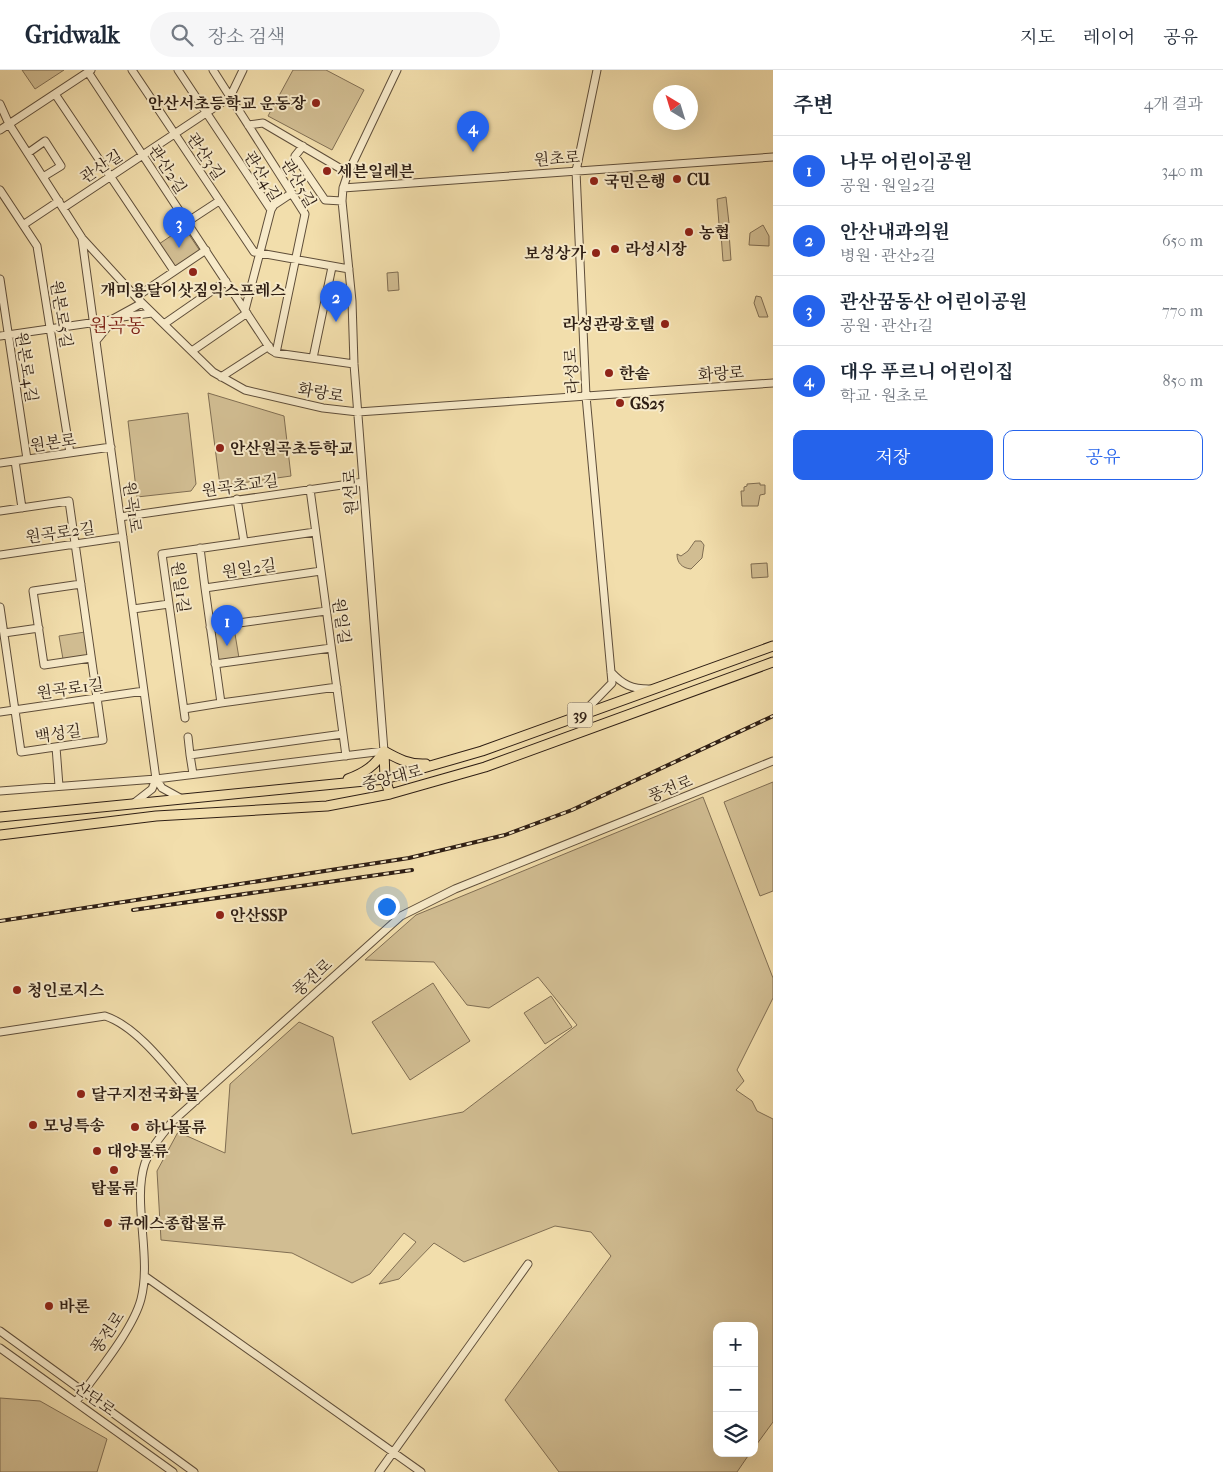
<!DOCTYPE html>
<html lang="ko">
<meta charset="utf-8">
<style>
body{margin:0;font-family:"IM FELL French Canon","Noto Serif KR",serif;background:#f6f6f7;color:#1f2937}
.controls{position:absolute;right:15px;bottom:15px;display:grid;overflow:hidden;border-radius:10px;box-shadow:0 5px 20px #0002}
.controls button{width:45px;height:45px;display:grid;place-items:center;padding:0;border:0;border-bottom:1px solid #e0e1e3;background:#fff;color:#1f2937;font:25px sans-serif}
.compass{position:absolute;left:653px;top:15px;width:45px;height:45px;border-radius:50%;background:#fff;box-shadow:0 5px 20px #0002;rotate:322deg}
.you{position:absolute;left:386px;top:836px;width:18px;height:18px;margin:-12px;border:4px solid #fff;border-radius:50%;background:#1a73e8;box-shadow:0 0 0 8px #1a73e833}
.badge{display:grid;place-items:center;width:32px;height:32px;border-radius:50%;background:#2563eb;color:#fff;font-size:16px;font-weight:700}
.pin{position:absolute;translate:-50% -41px;filter:drop-shadow(0 1px 2px #0008)}
.pin::after{content:'';position:absolute;top:26px;width:18px;height:15px;background:inherit;clip-path:polygon(0 0,100% 0,50% 100%)}
.list{margin:0;padding:0;list-style:none}
h2{display:flex;justify-content:space-between;align-items:center;height:65px;margin:0;padding:0 20px;font-size:21px}
h2 small{font-size:16px;font-weight:400;color:#747a83}
.list li{display:grid;grid-template-columns:32px 1fr auto;gap:15px;align-items:center;box-sizing:border-box;height:70px;padding:0 20px;border-top:1px solid #e0e1e3}
.list b{display:block;font-size:19px;white-space:nowrap}
.list p{margin:0;font-size:16px;white-space:nowrap;color:#747a83}
.list em{font-size:16px;font-style:normal;color:#747a83}
.actions{display:flex;gap:10px;padding:15px 20px}
.actions a{flex:1;padding:11px 0;border:1px solid #2563eb;border-radius:10px;text-align:center;font-size:18px;color:#2563eb}
.actions .main{background:#2563eb;color:#fff}
.icon{flex:none;width:28px;height:28px;fill:none;stroke:currentColor;stroke-width:2;stroke-linecap:round;stroke-linejoin:round}
.map{position:relative;flex:none;width:773px;height:1402px;overflow:hidden}
header{display:flex;align-items:center;gap:30px;box-sizing:border-box;height:70px;padding:0 25px;background:#fff;border-bottom:1px solid #e0e1e3}
header strong{font-size:24px}
nav{display:flex;gap:28px;margin-inline-start:auto;font-size:18px}
.search{width:350px;height:45px;background:#f6f6f7;display:flex;align-items:center;gap:12px;box-sizing:border-box;padding:0 18px;border-radius:28px;color:#747a83;font-size:19px}
main{display:flex}
aside{flex:1;background:#fff}
.map>svg:first-child{display:block}
.green{fill:#d1bd92;stroke:#806e53}
.lines{fill:none;stroke-linecap:round;stroke-linejoin:round}
.minor-casing{stroke:#5f4e3a;stroke-width:9}
.major-casing{stroke:#2e1e14;stroke-width:11}
.minor{stroke:#f7eac9;stroke-width:7}
.major{stroke:#f2deac;stroke-width:9}
.rail-casing{stroke:#2e1e14;stroke-width:4}
.rail{stroke:#f7eac9;stroke-width:2;stroke-dasharray:5.5;stroke-linecap:butt}
.poi-dot{fill:#8f2418;stroke:#f7eac9;stroke-width:2}
.labels{text-anchor:middle;stroke-width:4;stroke-linejoin:round;paint-order:stroke}
.shield{fill:#f7eac9;stroke:#6a5b4a;stroke-width:1}
.shield-label{font-size:15px;font-weight:bold;fill:#2e1e14}
.poi-label{font-size:16px;font-weight:bold;fill:#2e1e14;stroke:#f7eac9;text-anchor:start}
.street-label{font-size:16px;fill:#2e1e14;stroke:#f7eac9}
.quarter-label{font-size:19px;fill:#7a1f14;stroke:#f7eac9}
</style>
<header>
<strong>Gridwalk</strong>
<div class="search"><svg class="icon" aria-label="search" viewBox="0 0 24 24"><circle cx="10" cy="10" r="6"/><path d="M15 15l6 6"/></svg>장소 검색</div>
<nav><a>지도</a><a>레이어</a><a>공유</a></nav>
</header>
<main>
<div class="map">
<svg width="773" height="1402" viewBox="0 0 773 1402">
<rect width="100%" height="100%" fill="#f2deac"/>
<filter id="stains"><feTurbulence type="fractalNoise" baseFrequency=".004" numOctaves="4"/><feColorMatrix values="0 0 0 0 .2 0 0 0 0 .09 0 0 0 0 .02 0 0 0 .5 -.17"/></filter>
<radialGradient id="worn" r=".72"><stop offset=".6" stop-color="#630" stop-opacity="0"/><stop offset="1" stop-color="#630" stop-opacity=".3"/></radialGradient>
<path class="green" d="M 22,0 L 64,0 L 35,19 Z
M 293,0 L 326,0 L 364,20 L 332,80 L 268,46 Z
M 726,127 L 729,153 L 719,154 L 717,129 Z
M 763,155 L 769,166 L 769,176 L 749,175 L 750,163 Z
M 184,157 L 200,181 L 173,198 L 159,174 Z
M 729,163 L 731,190 L 723,191 L 721,164 Z
M 398,202 L 399,220 L 388,221 L 387,203 Z
M 756,226 L 761,227 L 768,247 L 759,247 L 754,233 Z
M 208,323 L 284,346 L 291,406 L 220,416 Z
M 188,343 L 196,414 L 191,421 L 137,427 L 128,351 Z
M 760,413 L 760,415 L 765,415 L 765,424 L 760,425 L 758,436 L 742,436 L 741,421 L 744,421 L 744,417 L 747,416 L 747,414 Z
M 695,471 L 701,471 L 704,475 L 702,488 L 691,499 C 682,498 677,493 677,484 L 681,486 L 688,481 Z
M 767,493 L 768,507 L 752,508 L 751,494 Z
M 234,558 L 239,588 L 221,591 L 218,589 L 214,564 L 217,561 Z
M 85,562 L 88,583 L 86,585 L 63,589 L 59,566 Z
M 773,712 L 773,821 L 760,826 L 724,732 Z
M 703,727 L 773,908 L 773,928 L 737,1000 L 744,1011 L 736,1020 L 752,1031 L 757,1041 L 773,1049 L 773,1352 L 754,1378 L 754,1256 L 717,1256 L 717,1383 L 750,1383 L 737,1402 L 559,1402 L 505,1330 L 611,1186 L 591,1162 L 555,1156 L 464,1192 L 434,1173 L 399,1209 L 379,1214 L 416,1172 L 404,1163 L 370,1204 L 352,1213 L 292,1183 L 161,1170 L 157,1101 L 178,1062 L 225,1083 L 230,1014 L 299,952 L 333,967 L 352,1064 L 463,1042 L 577,955 L 538,907 L 489,938 L 467,935 L 434,892 L 365,890 L 416,845 Z
M 433,913 L 470,971 L 410,1010 L 372,952 Z
M 551,926 L 572,957 L 545,974 L 524,943 Z
M 0,1328 L 40,1331 L 107,1369 L 97,1402 L 0,1402 Z"/>
<g class="lines">
<g class="minor-casing">
<path id="minor" d="M 132,0 L 254,182 L 349,199
M 178,0 L 271,140 L 245,240
M 213,0 L 305,144 L 276,283
M 88,2 L 271,280 L 276,283 L 354,294
M 55,24 L 174,201
M 0,34 L 9,54 L 82,168 L 136,227 L 213,302 L 245,320 L 323,338 L 358,342 L 773,313
M 248,55 L 263,53 L 348,103
M 0,60 L 91,0
M 303,76 L 295,86 L 325,130 L 342,131
M 28,83 L 45,71 L 61,96 L 43,107
M 343,118 L 773,87
M 0,120 L 37,176 L 70,383
M 63,138 L 230,27 L 243,0
M 271,140 L 274,135 L 292,123
M 187,152 L 219,131
M 23,155 L 59,131
M 82,169 L 156,709 L 162,718 L 182,729
M 0,209 L 27,389
M 136,227 L 206,180
M 164,254 L 226,211
M 0,266 L 111,250 L 142,233
M 96,271 L 115,248 L 152,243
M 192,281 L 247,243
M 313,288 L 332,197
M 221,307 L 269,276
M 15,391 L 22,438
M 0,393 L 111,377
M 310,419 L 346,686
M 237,429 L 244,472
M 0,441 L 69,431 L 103,670 L 21,682 L 0,537
M 120,447 L 363,412
M 200,478 L 205,518
M 0,485 L 123,467
M 321,501 L 205,518 L 221,633 L 337,617
M 81,514 L 33,521 L 44,595 L 91,588
M 133,539 L 169,534
M 210,557 L 326,541
M 4,563 L 39,558
M 215,594 L 331,578
M 611,602 C 623,615 632,619 649,619
M 184,639 L 221,633
M 0,642 L 144,621
M 582,644 L 612,613 L 586,326 L 576,101 L 597,0
M 185,648 L 162,484 L 315,462
M 188,667 L 190,685 L 343,664
M 56,677 L 59,716
M 190,685 L 193,704
M 0,721 L 156,709 L 384,681 L 354,294 L 352,231 L 342,131 L 343,118 L 348,103 L 397,0
M 134,733 L 152,719 L 156,709
M 0,962 L 105,946 C 139,957 172,1004 196,1031
M 146,1207 L 421,1402
M 0,1261 L 194,1402
M 0,1278 L 173,1402
M 76,1332 C 95,1305 133,1260 141,1229 C 152,1186 132,1132 145,1093 C 151,1077 162,1065 172,1052 L 401,846 L 455,819 L 773,691
M 379,1402 L 528,1194"/>
</g>
<g class="major-casing">
<path id="major" d="M 384,681 C 398,689 410,695 426,694
M 384,681 L 385,709 L 390,724
M 348,709 C 364,703 375,696 384,681
M 0,747 L 385,709 L 482,681 L 773,576
M 0,765 L 156,746 L 327,736 L 390,724 L 485,697 L 773,592"/>
</g>
<use href="#minor" class="minor"/>
<use href="#major" class="major"/>
<g class="rail-casing">
<path id="rail" d="M 133,840 L 412,800
M 0,851 L 409,788 L 505,765 L 572,740 L 773,646"/>
</g>
<use href="#rail" class="rail"/>
</g>
<g class="poi-dot">
<circle cx="316" cy="33" r="5"/>
<circle cx="327" cy="101" r="5"/>
<circle cx="677" cy="109" r="5"/>
<circle cx="594" cy="111" r="5"/>
<circle cx="689" cy="162" r="5"/>
<circle cx="615" cy="179" r="5"/>
<circle cx="596" cy="183" r="5"/>
<circle cx="193" cy="202" r="5"/>
<circle cx="665" cy="254" r="5"/>
<circle cx="609" cy="303" r="5"/>
<circle cx="620" cy="333" r="5"/>
<circle cx="220" cy="378" r="5"/>
<circle cx="220" cy="845" r="5"/>
<circle cx="17" cy="920" r="5"/>
<circle cx="81" cy="1024" r="5"/>
<circle cx="33" cy="1055" r="5"/>
<circle cx="135" cy="1057" r="5"/>
<circle cx="97" cy="1081" r="5"/>
<circle cx="114" cy="1100" r="5"/>
<circle cx="108" cy="1153" r="5"/>
<circle cx="49" cy="1236" r="5"/>
</g>
<g class="labels">
<rect class="shield" x="567.5" y="632.5" width="25" height="25" rx="4"/>
<g class="shield-label">
<text x="580" y="650">39</text>
</g>
<g class="poi-label">
<text x="306" y="39" text-anchor="end">안산서초등학교 운동장</text>
<text x="337" y="107">세븐일레븐</text>
<text x="687" y="115">CU</text>
<text x="604" y="117">국민은행</text>
<text x="699" y="168">농협</text>
<text x="625" y="185">라성시장</text>
<text x="586" y="189" text-anchor="end">보성상가</text>
<text x="193" y="226" text-anchor="middle">개미용달이삿짐익스프레스</text>
<text x="655" y="260" text-anchor="end">라성관광호텔</text>
<text x="619" y="309">한솥</text>
<text x="630" y="339">GS25</text>
<text x="230" y="384">안산원곡초등학교</text>
<text x="230" y="851">안산SSP</text>
<text x="27" y="926">청인로지스</text>
<text x="91" y="1030">달구지전국화물</text>
<text x="43" y="1061">모닝특송</text>
<text x="145" y="1063">하나물류</text>
<text x="107" y="1087">대양물류</text>
<text x="114" y="1124" text-anchor="middle">탑물류</text>
<text x="118" y="1159">큐에스종합물류</text>
<text x="59" y="1242">바론</text>
</g>
<g class="street-label">
<text transform="translate(206 86) rotate(56)" y="6">관산3길</text>
<text transform="translate(557 88) rotate(-4)" y="6">원초로</text>
<text transform="translate(101 96) rotate(-33)" y="6">관산길</text>
<text transform="translate(168 99) rotate(57)" y="6">관산2길</text>
<text transform="translate(263 106) rotate(59)" y="6">관산4길</text>
<text transform="translate(299 113) rotate(60)" y="6">관산5길</text>
<text transform="translate(62 244) rotate(81)" y="6">원본로5길</text>
<text transform="translate(27 297) rotate(81)" y="6">원본로4길</text>
<text transform="translate(571 301) rotate(-93)" y="6">라성로</text>
<text transform="translate(721 303) rotate(-4)" y="6">화랑로</text>
<text transform="translate(321 322) rotate(10)" y="6">화랑로</text>
<text transform="translate(53 372) rotate(-8)" y="6">원본로</text>
<text transform="translate(240 415) rotate(-8)" y="6">원곡초교길</text>
<text transform="translate(350 422) rotate(-94)" y="6">원선로</text>
<text transform="translate(133 437) rotate(82)" y="6">원곡1로</text>
<text transform="translate(60 462) rotate(-8)" y="6">원곡로2길</text>
<text transform="translate(249 498) rotate(-8)" y="6">원일2길</text>
<text transform="translate(181 517) rotate(82)" y="6">원일1길</text>
<text transform="translate(342 551) rotate(82)" y="6">원일길</text>
<text transform="translate(70 618) rotate(-8)" y="6">원곡로1길</text>
<text transform="translate(58 663) rotate(-8)" y="6">백성길</text>
<text transform="translate(392 707) rotate(-14)" y="6">중앙대로</text>
<text transform="translate(670 718) rotate(-22)" y="6">풍전로</text>
<text transform="translate(312 907) rotate(-42)" y="6">풍전로</text>
<text transform="translate(107 1262) rotate(-56)" y="6">풍전로</text>
<text transform="translate(95 1328) rotate(36)" y="6">산단로</text>
</g>
<g class="quarter-label">
<text x="117" y="262">원곡동</text>
</g>
</g>
<rect width="100%" height="100%" filter="url(#stains)"/>
<rect width="100%" height="100%" fill="url(#worn)"/>
</svg>
<div class="controls">
<button>+</button>
<button>−</button>
<button><svg class="icon" aria-label="layers" viewBox="0 0 24 24"><path d="M12 4l9 5-9 5-9-5zM3 14l9 5 9-5"/></svg></button>
</div>
<svg class="compass" viewBox="-18 -18 36 36"><path d="M0-13l5 13h-10z" fill="#e53935"/><path d="M0 13l5-13h-10z" fill="#747a83"/></svg>
<div class="you"></div>
<div class="pin badge" style="left:227px;top:576px">1</div>
<div class="pin badge" style="left:336px;top:252px">2</div>
<div class="pin badge" style="left:179px;top:178px">3</div>
<div class="pin badge" style="left:473px;top:82px">4</div>
</div>
<aside>
<h2>주변<small>4개 결과</small></h2>
<ul class="list">
<li><span class="badge">1</span><div><b>나무 어린이공원</b><p>공원 · 원일2길</p></div><em>340 m</em></li>
<li><span class="badge">2</span><div><b>안산내과의원</b><p>병원 · 관산2길</p></div><em>650 m</em></li>
<li><span class="badge">3</span><div><b>관산꿈동산 어린이공원</b><p>공원 · 관산1길</p></div><em>770 m</em></li>
<li><span class="badge">4</span><div><b>대우 푸르니 어린이집</b><p>학교 · 원초로</p></div><em>850 m</em></li>
</ul>
<div class="actions"><a class="main">저장</a><a>공유</a></div>
</aside>
</main>
